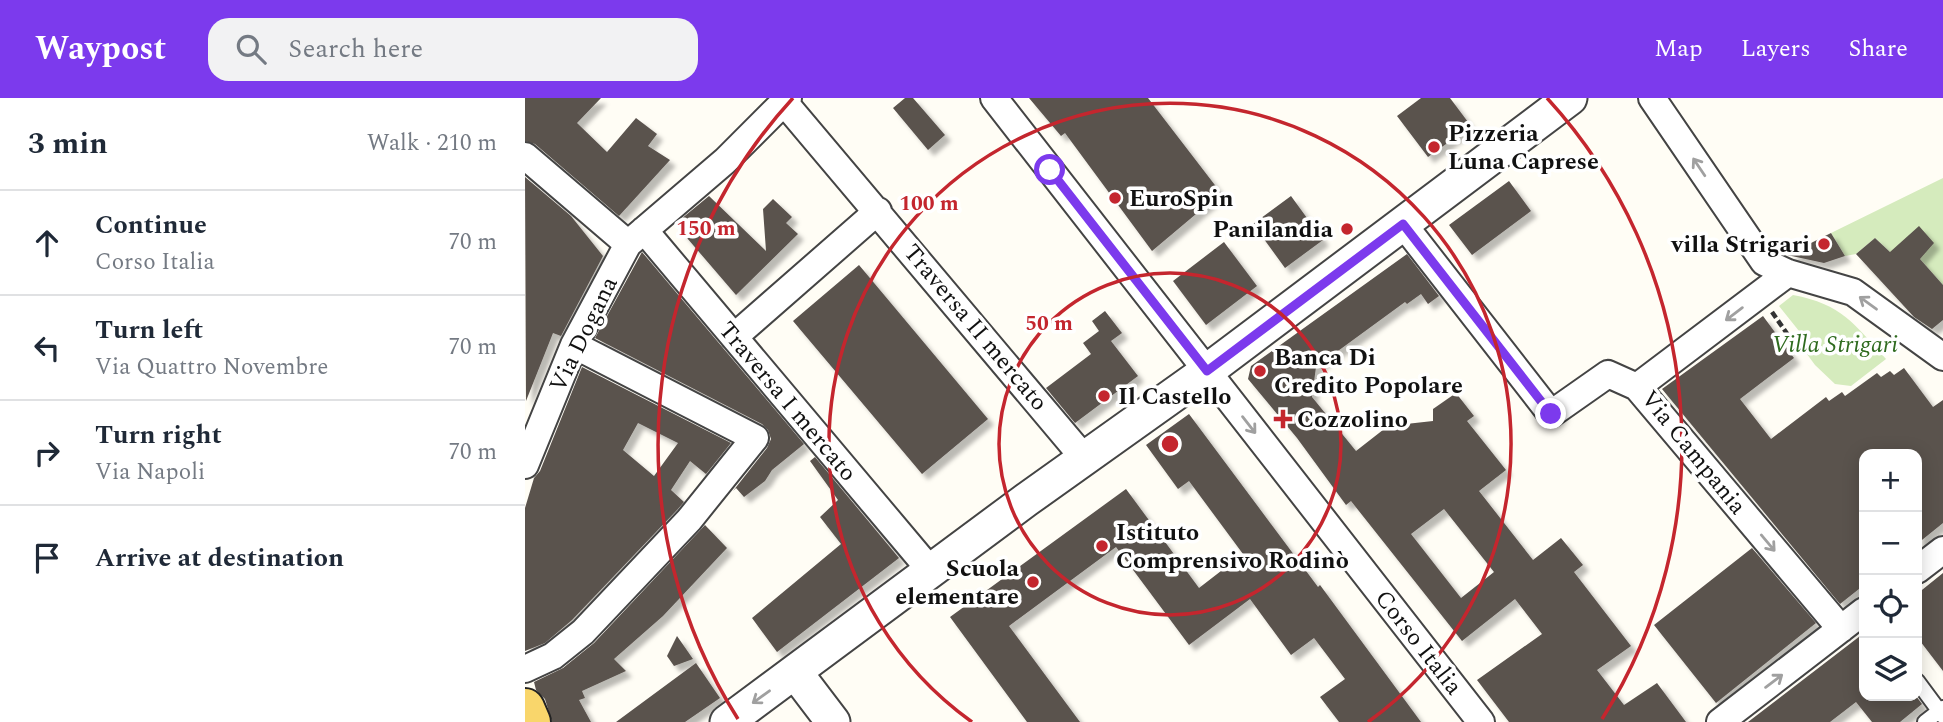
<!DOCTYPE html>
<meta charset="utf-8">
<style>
body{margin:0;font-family:Spectral,serif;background:#f2f2f3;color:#1f2937}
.controls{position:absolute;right:21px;bottom:21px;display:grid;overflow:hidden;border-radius:14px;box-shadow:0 4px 18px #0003}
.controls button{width:63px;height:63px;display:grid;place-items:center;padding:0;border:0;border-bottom:2px solid #e0e1e3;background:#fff;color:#1f2937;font:35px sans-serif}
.stop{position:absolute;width:21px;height:21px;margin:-16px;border:5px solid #7c3aed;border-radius:50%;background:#fff}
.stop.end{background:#7c3aed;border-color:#fff;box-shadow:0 2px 7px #0008}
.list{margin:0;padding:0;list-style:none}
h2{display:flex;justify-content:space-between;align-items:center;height:91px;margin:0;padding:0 28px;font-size:30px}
h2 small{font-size:23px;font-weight:400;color:#747a83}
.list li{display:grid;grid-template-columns:46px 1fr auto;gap:21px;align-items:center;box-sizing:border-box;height:105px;padding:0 28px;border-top:2px solid #e0e1e3}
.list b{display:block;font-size:26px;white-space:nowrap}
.list p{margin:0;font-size:23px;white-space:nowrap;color:#747a83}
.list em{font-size:23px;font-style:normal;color:#747a83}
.icon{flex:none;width:38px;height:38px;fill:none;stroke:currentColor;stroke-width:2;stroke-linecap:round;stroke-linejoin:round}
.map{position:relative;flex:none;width:1418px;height:624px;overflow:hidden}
header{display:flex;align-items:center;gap:42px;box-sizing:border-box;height:98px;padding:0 35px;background:#7c3aed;color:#fff}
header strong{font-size:33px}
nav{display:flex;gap:38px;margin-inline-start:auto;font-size:24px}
.search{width:490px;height:63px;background:#f2f2f3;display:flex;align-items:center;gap:18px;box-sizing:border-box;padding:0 24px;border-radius:21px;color:#747a83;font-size:26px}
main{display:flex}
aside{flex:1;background:#fff}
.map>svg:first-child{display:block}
.green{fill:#d5ebbd}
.building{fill:#5a524d;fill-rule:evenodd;filter:url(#shadow)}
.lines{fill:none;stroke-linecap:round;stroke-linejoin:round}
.service-casing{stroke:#444;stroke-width:18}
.minor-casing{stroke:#444;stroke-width:30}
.tertiary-casing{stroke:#444;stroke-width:37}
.primary-casing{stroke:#222;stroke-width:42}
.path{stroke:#333;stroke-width:4.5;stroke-dasharray:7 3.5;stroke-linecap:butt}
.service{stroke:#fff;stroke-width:14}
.minor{stroke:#fff;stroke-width:26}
.tertiary{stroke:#fff;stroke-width:33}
.primary{stroke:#f9d66b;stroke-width:38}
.oneway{stroke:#a0a0a0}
.route{stroke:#7c3aed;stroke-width:9}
.ring{fill:none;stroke:#c4262e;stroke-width:3.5}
.poi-dot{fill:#c4262e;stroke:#fff;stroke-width:2.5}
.labels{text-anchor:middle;stroke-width:7;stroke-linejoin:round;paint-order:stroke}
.poi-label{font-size:24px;font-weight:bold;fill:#111;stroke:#fff;text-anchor:start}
.street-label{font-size:24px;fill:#111;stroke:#fff}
.park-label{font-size:24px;font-style:italic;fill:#2f6b1f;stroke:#fff}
.centre{fill:#c4262e;stroke:#fff;stroke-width:3.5}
.ring-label{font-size:21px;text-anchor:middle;font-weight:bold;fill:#c4262e;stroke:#fff;stroke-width:7;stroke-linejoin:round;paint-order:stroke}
</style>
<header>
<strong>Waypost</strong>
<div class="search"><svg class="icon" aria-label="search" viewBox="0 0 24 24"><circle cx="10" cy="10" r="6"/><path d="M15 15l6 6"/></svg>Search here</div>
<nav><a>Map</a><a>Layers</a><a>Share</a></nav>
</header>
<main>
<aside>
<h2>3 min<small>Walk · 210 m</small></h2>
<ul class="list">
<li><svg class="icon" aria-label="ahead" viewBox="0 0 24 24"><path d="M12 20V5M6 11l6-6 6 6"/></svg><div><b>Continue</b><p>Corso Italia</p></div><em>70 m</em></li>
<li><svg class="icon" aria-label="left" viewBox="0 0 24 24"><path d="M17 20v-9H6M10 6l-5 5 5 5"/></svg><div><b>Turn left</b><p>Via Quattro Novembre</p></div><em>70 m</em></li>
<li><svg class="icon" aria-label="right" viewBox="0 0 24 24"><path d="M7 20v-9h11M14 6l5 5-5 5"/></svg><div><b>Turn right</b><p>Via Napoli</p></div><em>70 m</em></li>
<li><svg class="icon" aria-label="arrive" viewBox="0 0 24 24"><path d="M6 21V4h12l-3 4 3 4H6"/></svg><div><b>Arrive at destination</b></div></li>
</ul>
</aside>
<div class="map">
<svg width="1418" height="624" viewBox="0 0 1418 624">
<defs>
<filter id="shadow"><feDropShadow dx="6" dy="6" stdDeviation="2" flood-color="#0004"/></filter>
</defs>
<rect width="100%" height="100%" fill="#fffdf5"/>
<path class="green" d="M 1418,80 L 1418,187 L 1395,161 L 1365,154 L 1350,140 L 1331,156 L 1320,158 L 1306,135 Z
M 1268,197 C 1317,206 1329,226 1361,261 L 1326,288 L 1310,286 L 1290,267 L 1279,252 L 1278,238 L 1254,208 Z"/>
<path class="building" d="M 0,0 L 76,0 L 52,25 L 82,54 L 111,20 L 132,36 L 123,48 L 145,62 L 94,118 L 10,46 L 0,43 Z
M 380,0 L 388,0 L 420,37 L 403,52 L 368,10 Z
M 504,0 L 623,0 L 696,95 L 627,153 L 540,35 L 536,38 Z
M 896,0 L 925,0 L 946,28 L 903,59 L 872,18 Z
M 0,79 L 46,118 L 78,158 L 36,238 L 28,235 L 1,303 Z
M 984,83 L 1006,113 L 947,157 L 924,127 Z
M 184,98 L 241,153 L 238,111 L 248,101 L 267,119 L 261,125 L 273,136 L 211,197 L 150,126 Z
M 766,98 L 798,142 L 760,170 L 728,126 Z
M 1394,128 L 1409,145 L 1395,161 L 1418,187 L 1418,222 L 1407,231 L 1389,219 L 1331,156 L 1350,140 L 1365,154 Z
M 1306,135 L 1320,158 L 1299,165 L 1262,157 Z
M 699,144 L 732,188 L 681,227 L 648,183 Z
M 117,154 L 279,346 L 247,372 L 240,383 L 219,399 L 211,390 L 208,393 L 242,350 L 246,341 L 243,332 L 237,326 L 70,240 Z
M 882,156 L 914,198 L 903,206 L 896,196 L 882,206 L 880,204 L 791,269 L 787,299 L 831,353 L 863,328 L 908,323 L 908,311 L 931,295 L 949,318 L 942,323 L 981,372 L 954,393 L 1008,462 L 1036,440 L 1058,467 L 1049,474 L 1106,548 L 1072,572 L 1099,607 L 1132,585 L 1161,624 L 984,624 L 952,582 L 1017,536 L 990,501 L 937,543 L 826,403 L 821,407 L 772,340 L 723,281 L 726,268 ZM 919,411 L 969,474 L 936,500 L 886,436 Z
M 334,167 L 463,321 L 397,376 L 268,223 Z
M 580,213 L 597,235 L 586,243 L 613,278 L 550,325 L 521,290 L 566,256 L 558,245 L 574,233 L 567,223 Z
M 1238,218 L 1269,260 L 1215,301 L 1246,341 L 1301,299 L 1304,303 L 1317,294 L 1320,298 L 1352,275 L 1356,279 L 1365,273 L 1369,277 L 1379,270 L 1408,309 L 1418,302 L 1418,425 L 1392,446 L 1392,356 L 1339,356 L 1339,487 L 1315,506 L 1137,291 Z
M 57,269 L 206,345 L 181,376 L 165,363 L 146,392 L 159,404 L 152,412 L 47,522 L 20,545 L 0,553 L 0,410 L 9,380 L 15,373 ZM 113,325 L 153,345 L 129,378 L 98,352 Z
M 664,316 L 793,489 L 795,487 L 896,624 L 814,624 L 795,599 L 820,581 L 789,540 L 766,557 L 725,501 L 664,547 L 591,449 L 484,528 L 555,624 L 502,624 L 425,519 L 601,391 L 674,490 L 718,456 L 664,383 L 653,391 L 621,347 Z
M 290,359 L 374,460 L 252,554 L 227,520 L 316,446 L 295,419 L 313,402 L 285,363 Z
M 180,427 L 202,450 L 138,518 L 89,561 L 101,573 L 57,593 L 60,600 L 54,602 L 66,624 L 27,624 L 20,601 L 11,592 L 9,584 L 38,570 L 69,545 Z
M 1227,450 L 1291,525 L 1191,605 L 1129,527 Z
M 1418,475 L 1418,573 L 1392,539 L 1392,496 Z
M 1339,535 L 1339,598 L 1391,598 L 1397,606 L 1375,624 L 1347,624 L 1331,604 L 1305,624 L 1223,624 Z
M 152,538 L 168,561 L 149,568 L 142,558 Z
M 171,565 L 195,600 L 160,624 L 91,624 Z"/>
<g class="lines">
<g class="service-casing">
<path id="service" d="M 1392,583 L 1418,618
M 1400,624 L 1418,610"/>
</g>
<g class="minor-casing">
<path id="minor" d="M 469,0 L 956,624
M 1127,0 L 1239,164 L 1263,175 L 1328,194 L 1418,259
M 259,4 L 559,360
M 0,58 L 103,146
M 878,126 L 1026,316 L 1083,276 L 1112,289
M 119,132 L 406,473
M 1263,175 L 1112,289 L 1316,531
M 209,239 L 353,113
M 0,367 L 49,247 L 103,146 L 200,63 L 263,0
M 1392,472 L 1418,452
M 0,571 L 28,558 L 58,534 L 164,422 L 230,340 L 49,247
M 1195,624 L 1339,513"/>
</g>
<g class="tertiary-casing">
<path id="tertiary" d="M 270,574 L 308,624
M 202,624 L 501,402 L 682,273 L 1045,0"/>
</g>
<g class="primary-casing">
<path id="primary" d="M 0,610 L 6,624"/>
</g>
<path class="path" d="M 1247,214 L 1277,257"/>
<use href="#service" class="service"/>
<use href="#minor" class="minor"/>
<use href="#tertiary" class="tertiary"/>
<use href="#primary" class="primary"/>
</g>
<defs><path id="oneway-shaft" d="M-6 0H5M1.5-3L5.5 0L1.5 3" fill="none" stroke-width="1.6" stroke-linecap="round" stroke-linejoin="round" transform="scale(1.75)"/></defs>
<g class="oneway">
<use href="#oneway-shaft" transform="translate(1174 69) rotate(-124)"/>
<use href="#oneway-shaft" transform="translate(1343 205) rotate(-144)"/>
<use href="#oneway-shaft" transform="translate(1209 216) rotate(143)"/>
<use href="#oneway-shaft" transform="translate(724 327) rotate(52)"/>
<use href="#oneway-shaft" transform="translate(1243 445) rotate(50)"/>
<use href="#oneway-shaft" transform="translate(1249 583) rotate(-37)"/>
<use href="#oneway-shaft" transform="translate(236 599) rotate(144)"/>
</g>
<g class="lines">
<path class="route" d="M 525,72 L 682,273 L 878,126 L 1026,316"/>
</g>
<g class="ring">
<circle cx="645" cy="346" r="171"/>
<path d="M447 624A341 341 0 1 1 843 624"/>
<path d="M213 621A512 512 0 0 1 268 0M1022 0A512 512 0 0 1 1077 621"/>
</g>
<g class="poi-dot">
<circle cx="909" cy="49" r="7"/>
<circle cx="590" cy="100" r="7"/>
<circle cx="822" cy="131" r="7"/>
<circle cx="1299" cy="146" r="7"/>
<circle cx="735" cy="273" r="7"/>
<circle cx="579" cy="298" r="7"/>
<path d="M754.5 310.5h7v7h7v7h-7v7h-7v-7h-7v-7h7z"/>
<circle cx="577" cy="448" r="7"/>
<circle cx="508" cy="484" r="7"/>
</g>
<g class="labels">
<g class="poi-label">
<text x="923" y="43">Pizzeria<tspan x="923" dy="28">Luna Caprese</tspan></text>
<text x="604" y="108">EuroSpin</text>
<text x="808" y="139" text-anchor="end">Panilandia</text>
<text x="1285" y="154" text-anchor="end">villa Strigari</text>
<text x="749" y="267">Banca Di<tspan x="749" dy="28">Credito Popolare</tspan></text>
<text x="593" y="306">Il Castello</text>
<text x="772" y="329">Cozzolino</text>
<text x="591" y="442">Istituto<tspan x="591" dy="28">Comprensivo Rodinò</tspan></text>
<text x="494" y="478" text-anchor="end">Scuola<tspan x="494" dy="28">elementare</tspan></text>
</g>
<g class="street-label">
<text transform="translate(451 229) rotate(50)" y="8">Traversa II mercato</text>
<text transform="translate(58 236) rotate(-64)" y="8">Via Dogana</text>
<text transform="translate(263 303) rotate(50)" y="8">Traversa I mercato</text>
<text transform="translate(1169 354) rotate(51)" y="8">Via Campania</text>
<text transform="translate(894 544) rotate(52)" y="8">Corso Italia</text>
</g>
<g class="park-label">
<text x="1310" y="254">Villa Strigari</text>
</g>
</g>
<circle cx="645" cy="346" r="10" class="centre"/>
<g class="ring-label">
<text x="404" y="112">100 m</text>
<text x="181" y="137">150 m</text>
<text x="524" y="232">50 m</text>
</g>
</svg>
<div class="controls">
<button>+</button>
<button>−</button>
<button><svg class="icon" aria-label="locate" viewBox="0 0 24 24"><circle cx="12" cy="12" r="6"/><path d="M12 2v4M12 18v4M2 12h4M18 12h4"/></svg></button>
<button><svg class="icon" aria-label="layers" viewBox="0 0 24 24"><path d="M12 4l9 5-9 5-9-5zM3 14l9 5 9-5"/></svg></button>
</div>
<div class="stop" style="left:525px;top:72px"></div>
<div class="stop end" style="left:1026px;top:316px"></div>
</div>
</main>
